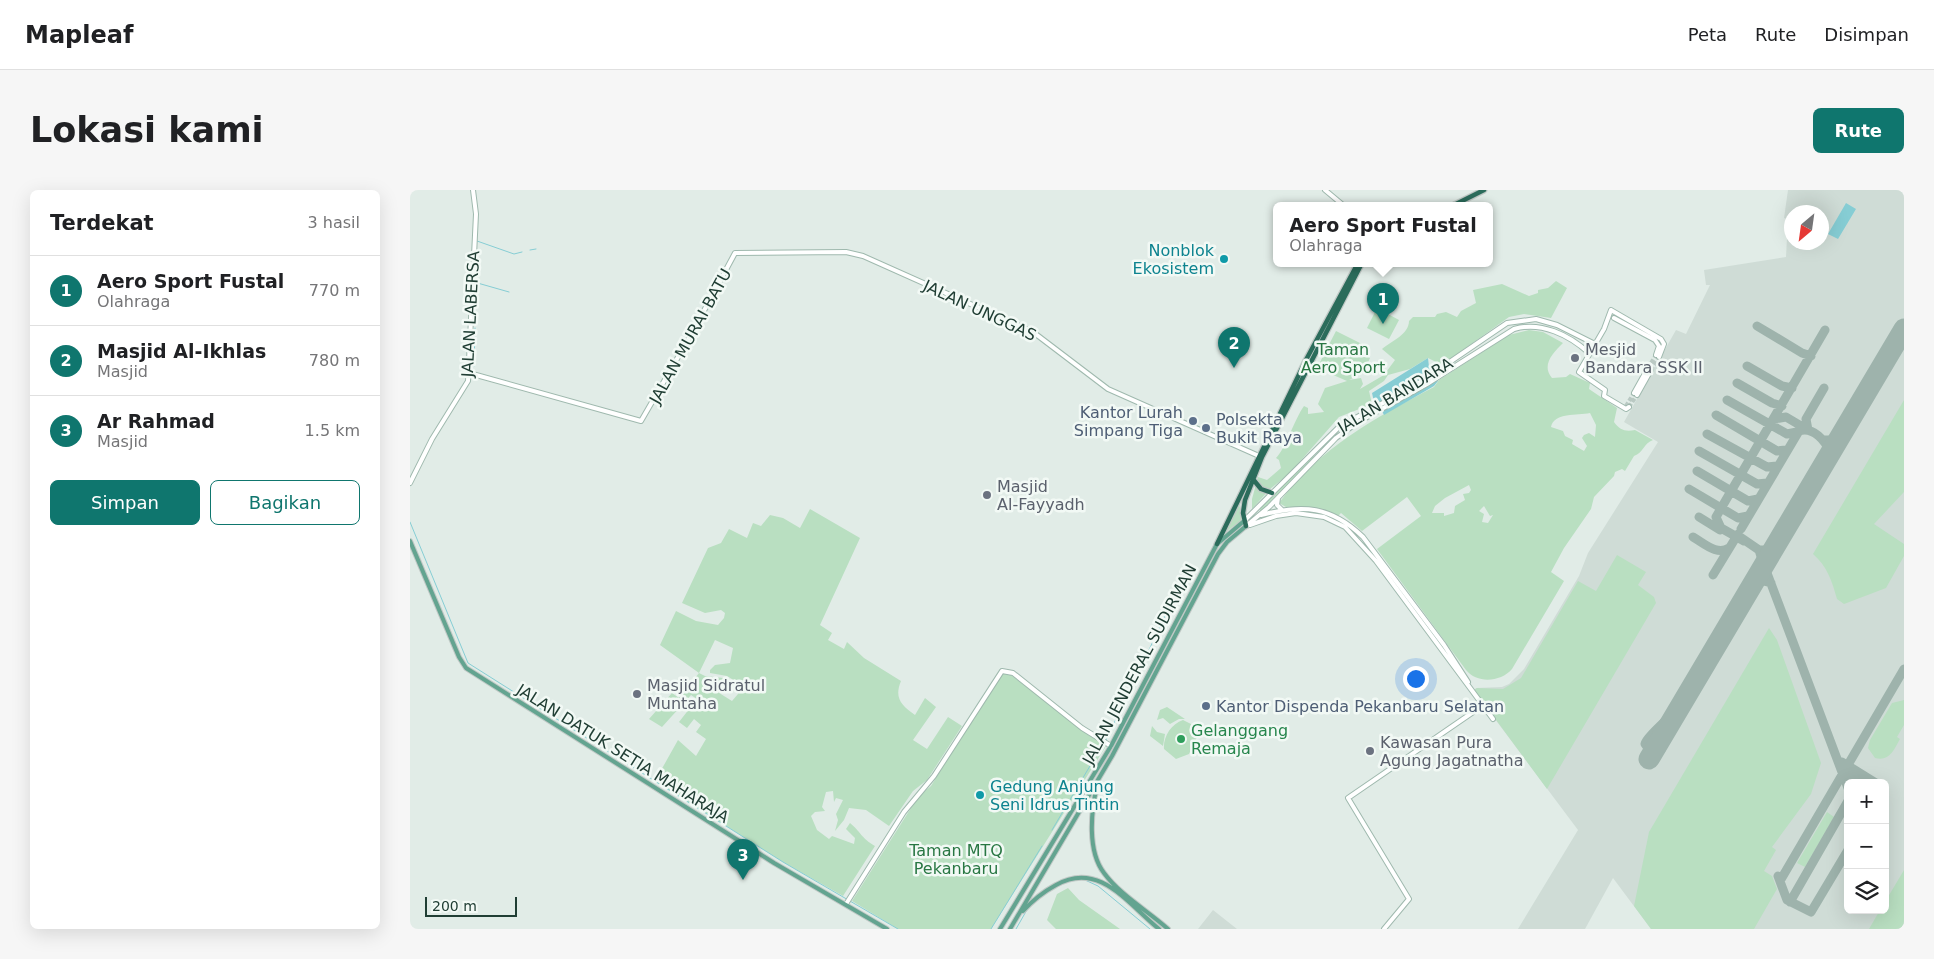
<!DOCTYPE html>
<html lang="id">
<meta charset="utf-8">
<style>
body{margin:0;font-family:"DejaVu Sans",sans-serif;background:#f6f6f6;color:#202124}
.controls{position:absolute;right:15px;bottom:15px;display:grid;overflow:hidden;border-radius:8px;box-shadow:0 5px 20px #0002}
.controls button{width:45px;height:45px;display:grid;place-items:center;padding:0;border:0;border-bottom:1px solid #e0e0e0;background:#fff;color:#202124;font:25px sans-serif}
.compass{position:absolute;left:1374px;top:15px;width:45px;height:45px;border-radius:50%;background:#fff;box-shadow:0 5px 20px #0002;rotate:209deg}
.scale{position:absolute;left:15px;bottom:12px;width:92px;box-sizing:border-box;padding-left:5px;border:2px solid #203e34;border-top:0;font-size:14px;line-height:18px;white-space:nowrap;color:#203e34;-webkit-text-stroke:4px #f2f9f5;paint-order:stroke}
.you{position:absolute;left:1005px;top:488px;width:18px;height:18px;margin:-12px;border:4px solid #fff;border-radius:50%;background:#1a73e8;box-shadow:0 0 0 8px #1a73e833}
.badge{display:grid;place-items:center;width:32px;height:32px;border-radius:50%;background:#0f766e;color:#fff;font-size:16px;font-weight:700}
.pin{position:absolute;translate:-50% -41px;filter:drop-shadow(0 1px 2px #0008)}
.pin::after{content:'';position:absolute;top:26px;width:18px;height:15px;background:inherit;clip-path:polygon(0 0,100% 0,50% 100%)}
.popup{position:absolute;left:863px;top:12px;width:220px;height:65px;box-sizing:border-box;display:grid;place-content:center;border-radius:8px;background:#fff;filter:drop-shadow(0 1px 4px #0005);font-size:16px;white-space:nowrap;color:#757577}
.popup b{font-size:19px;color:#202124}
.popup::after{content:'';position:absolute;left:50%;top:100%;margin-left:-10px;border:10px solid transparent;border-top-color:#fff}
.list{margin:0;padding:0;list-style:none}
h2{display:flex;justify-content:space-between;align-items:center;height:65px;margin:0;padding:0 20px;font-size:21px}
h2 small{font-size:16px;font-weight:400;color:#757577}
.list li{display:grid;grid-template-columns:32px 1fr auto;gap:15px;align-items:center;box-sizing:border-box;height:70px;padding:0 20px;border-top:1px solid #e0e0e0}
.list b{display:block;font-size:19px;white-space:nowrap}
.list p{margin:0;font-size:16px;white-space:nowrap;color:#757577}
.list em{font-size:16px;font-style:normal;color:#757577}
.actions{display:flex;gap:10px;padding:15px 20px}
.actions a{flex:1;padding:11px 0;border:1px solid #0f766e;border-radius:8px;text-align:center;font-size:18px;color:#0f766e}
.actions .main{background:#0f766e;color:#fff}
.icon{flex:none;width:28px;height:28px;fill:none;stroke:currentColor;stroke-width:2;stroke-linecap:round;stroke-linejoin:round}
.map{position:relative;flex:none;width:1494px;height:739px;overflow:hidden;border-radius:8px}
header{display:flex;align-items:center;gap:30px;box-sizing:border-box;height:70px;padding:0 25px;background:#fff;border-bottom:1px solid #e0e0e0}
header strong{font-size:24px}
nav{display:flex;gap:28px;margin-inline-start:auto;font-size:18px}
.intro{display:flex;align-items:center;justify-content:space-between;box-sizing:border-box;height:120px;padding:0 30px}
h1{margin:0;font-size:35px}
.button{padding:12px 22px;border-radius:8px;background:#0f766e;color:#fff;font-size:18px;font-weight:700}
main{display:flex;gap:30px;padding:0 30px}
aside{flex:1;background:#fff;border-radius:8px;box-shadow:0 5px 20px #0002}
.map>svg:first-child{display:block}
.built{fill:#cfdcd6;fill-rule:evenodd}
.green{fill:#b9dfc1;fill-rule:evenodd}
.water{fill:#86cdd4}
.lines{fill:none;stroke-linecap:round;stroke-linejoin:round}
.stream{stroke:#86cdd4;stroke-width:1}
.taxiway{stroke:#9eb3ac;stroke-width:9}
.runway{stroke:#9eb3ac;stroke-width:21}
.secondary-tunnel{stroke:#bac9c3;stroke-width:4;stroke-dasharray:4 2;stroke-linecap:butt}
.secondary-casing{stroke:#9fb9ae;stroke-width:6}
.primary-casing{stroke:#c1c9c6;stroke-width:6}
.highway-casing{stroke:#c1c9c6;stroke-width:7}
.secondary{stroke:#fff;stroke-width:4}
.primary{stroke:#63a490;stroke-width:4}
.highway{stroke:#2b6c5b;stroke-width:4.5}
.culture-dot{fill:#0f9aa8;stroke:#f2f9f5;stroke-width:2}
.worship-dot{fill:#6b7280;stroke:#f2f9f5;stroke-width:2}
.service-dot{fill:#5c6f8a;stroke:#f2f9f5;stroke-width:2}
.leisure-dot{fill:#2e9e5b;stroke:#f2f9f5;stroke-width:2}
.labels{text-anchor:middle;stroke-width:5;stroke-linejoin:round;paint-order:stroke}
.culture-label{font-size:16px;fill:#0d838f;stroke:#f2f9f5;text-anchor:end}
.street-label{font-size:16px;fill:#203e34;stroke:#f2f9f5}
.park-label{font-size:16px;fill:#287743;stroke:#f2f9f5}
.worship-label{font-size:16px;fill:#5b616d;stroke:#f2f9f5;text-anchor:start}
.service-label{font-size:16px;fill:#4e5e75;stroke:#f2f9f5;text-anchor:start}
.leisure-label{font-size:16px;fill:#27864d;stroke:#f2f9f5;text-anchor:start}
</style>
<header>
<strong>Mapleaf</strong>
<nav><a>Peta</a><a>Rute</a><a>Disimpan</a></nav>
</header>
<div class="intro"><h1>Lokasi kami</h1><a class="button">Rute</a></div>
<main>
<aside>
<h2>Terdekat<small>3 hasil</small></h2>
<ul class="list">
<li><span class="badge">1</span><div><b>Aero Sport Fustal</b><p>Olahraga</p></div><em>770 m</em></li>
<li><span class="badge">2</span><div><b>Masjid Al-Ikhlas</b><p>Masjid</p></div><em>780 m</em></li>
<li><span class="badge">3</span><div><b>Ar Rahmad</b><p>Masjid</p></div><em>1.5 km</em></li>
</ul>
<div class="actions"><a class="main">Simpan</a><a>Bagikan</a></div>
</aside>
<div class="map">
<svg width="1494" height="739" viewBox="0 0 1494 739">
<rect width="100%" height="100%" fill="#e1ece7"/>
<path class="built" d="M 1378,0 L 1494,0 L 1494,739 L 1241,739 L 1203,688 L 1175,739 L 1108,739 L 1168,640 L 1064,501 L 1066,498 L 1092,497 L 1099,494 L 1114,479 L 1169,386 L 1178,363 L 1248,252 L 1214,232 L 1266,140 L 1276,144 L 1300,95 L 1296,95 L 1294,80 L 1376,67 L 1378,29 L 1374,28 ZM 1382,22 L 1412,22 L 1412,52 L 1382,52 ZM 1438,593 L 1475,593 L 1475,720 L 1438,720 Z
M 803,720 L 827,739 L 788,739 Z"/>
<path class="green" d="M 1146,91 L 1157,98 L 1141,128 L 1114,124 L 1099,127 L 1032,175 L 1018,168 L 1000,179 L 978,185 L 974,191 L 959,201 L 962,214 L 929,227 L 879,284 L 860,299 L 842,319 L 842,309 L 848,287 L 857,290 L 871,278 L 869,270 L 866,268 C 876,258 884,230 894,216 L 898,218 L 898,224 L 914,222 L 908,214 L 915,198 L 937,191 L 907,178 L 926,141 L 954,155 L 949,163 L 960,168 L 953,183 L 939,190 L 951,188 L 953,194 L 950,199 L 974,185 L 985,170 L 972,159 C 982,151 999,144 999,131 L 1003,127 L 1025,127 L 1027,124 L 1036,122 L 1047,127 L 1051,121 L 1066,113 L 1063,100 L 1092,94 L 1119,106 L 1128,103 L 1128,100 L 1138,98 Z
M 967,118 L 989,130 L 979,149 L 957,138 Z
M 1119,140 L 1133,142 L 1153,153 C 1143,163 1131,175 1142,188 L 1156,187 L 1160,184 L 1180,193 L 1179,199 L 1207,218 L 1204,232 C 1210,240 1215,242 1225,240 L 1243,250 C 1234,253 1233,263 1224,266 L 1215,281 L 1212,279 L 1205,282 L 1204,286 L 1184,307 L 1181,319 L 1154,358 L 1141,382 L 1154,391 L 1102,479 C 1091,492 1067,494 1056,480 L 967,359 L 1011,326 L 997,307 L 952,341 L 931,323 L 928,326 L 904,318 L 876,317 L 869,313 C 909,258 965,228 1024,197 L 1029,190 L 1099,145 ZM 1180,223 L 1186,235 L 1185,247 L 1179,243 L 1174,245 L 1172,248 L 1177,256 L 1174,261 L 1162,254 L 1163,250 L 1155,246 L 1153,241 L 1141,237 C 1144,222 1167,226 1180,223 ZM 1059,295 L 1061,300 L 1059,303 L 1053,304 L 1055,310 L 1045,316 L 1044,323 L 1034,326 L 1034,323 L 1022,323 L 1025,316 L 1035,308 ZM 1074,316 L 1080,326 L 1083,325 L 1078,333 L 1072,332 L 1074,324 L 1069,321 Z
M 1494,210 L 1494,302 L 1464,334 L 1494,354 L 1494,366 L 1476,398 L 1434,414 L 1427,409 C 1422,391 1417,376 1403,364 Z
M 904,266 L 900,272 L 850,322 L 850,318 L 895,271 Z
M 829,314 L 833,329 L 817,341 L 816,339 Z
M 400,319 L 450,348 L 410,435 L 422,443 L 418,450 L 434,459 L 437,452 L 454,468 L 491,491 C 484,508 491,515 505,525 L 515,508 L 526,517 L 503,550 L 517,559 L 538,527 L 552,536 L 517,590 L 503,601 L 479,636 L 456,620 L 439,618 L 434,630 L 425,641 L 428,630 L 426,624 L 433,610 L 426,608 L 424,612 L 423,601 L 416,602 L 412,617 L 415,621 L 405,622 L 401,626 L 407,640 L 419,649 L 422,646 L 444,654 L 445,648 L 436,639 L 440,633 C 451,642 451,648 465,656 L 433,706 L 373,672 L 245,591 L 268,550 L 286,566 L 296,549 L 286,542 L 291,535 L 284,529 L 277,538 L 269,532 L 287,509 L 281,505 L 252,537 L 239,529 L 262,503 L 269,508 L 289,483 L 250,455 L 266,421 L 286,431 L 308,435 L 314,428 L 315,423 L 311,420 L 295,423 L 272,413 L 298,358 L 311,353 L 319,339 L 337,348 L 343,333 L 351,336 L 360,325 L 373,328 L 390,338 ZM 305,450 L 323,458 L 320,473 L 305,475 L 300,480 L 300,483 L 317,486 L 325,491 L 328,504 L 322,511 L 306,501 L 313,488 L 295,486 L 289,483 Z
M 1207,365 L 1236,382 L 1228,395 L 1244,407 L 1246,413 L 1137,599 L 1064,500 L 1067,498 L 1093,499 L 1111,488 L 1168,391 L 1186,401 Z
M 1359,438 L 1367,450 L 1411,573 L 1401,604 L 1362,657 L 1366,660 L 1354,681 L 1362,686 L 1367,699 L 1344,739 L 1241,739 L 1224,716 L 1239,642 Z
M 597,482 L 696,556 L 581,739 L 488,739 L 442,711 L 508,607 L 521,596 L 590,484 Z
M 1494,510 L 1494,535 L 1487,547 L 1490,549 C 1484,560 1479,572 1465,568 L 1458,558 L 1460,550 L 1482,513 Z
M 757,517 L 775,529 L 769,529 L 760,534 L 753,528 L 747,530 L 750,520 Z
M 773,530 L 785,536 L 788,545 L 779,564 L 766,569 L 754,559 C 753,547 761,534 773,530 Z
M 742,536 L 747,542 L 755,544 L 753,556 L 740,546 Z
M 1417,622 L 1424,627 L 1395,677 L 1387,673 Z
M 1494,680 L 1494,739 L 1459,739 L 1470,720 L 1475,720 L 1475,712 Z
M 658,698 L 669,710 L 710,739 L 646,739 L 637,730 L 647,704 Z"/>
<path class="water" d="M 1436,13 L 1446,19 L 1428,49 L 1418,44 Z
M 1018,168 L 1019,177 L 1024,179 L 1028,191 L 1024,196 L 974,225 L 967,211 L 964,212 L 962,203 Z"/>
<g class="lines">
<path class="stream" d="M 67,51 L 104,64 L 112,62
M 120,60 L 126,59
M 64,92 L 99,102
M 64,103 L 65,133
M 64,176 L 65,138
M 0,332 L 58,473 L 373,672 L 488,739
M 754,428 L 761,414
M 739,460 L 752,432
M 731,478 L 737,465
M 696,550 L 729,481
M 642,640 L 693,554
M 675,690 L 688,696 L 740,739
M 636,703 L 648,696
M 581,739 L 632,656
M 606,739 L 618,718"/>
<path class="taxiway" d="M 1347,136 L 1392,163 L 1401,166
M 1337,176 L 1372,196 L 1382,198
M 1327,193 L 1362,213 L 1372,216
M 1317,210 L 1377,244 L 1387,242
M 1306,225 L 1367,261 L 1376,260
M 1364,229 L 1376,227 L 1398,240 L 1396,229 L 1414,198
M 1297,244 L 1357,277 L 1367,276
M 1414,250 L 1423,250 L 1432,244
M 1289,261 L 1347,294 L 1357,293
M 1287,281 L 1338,311 L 1348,309
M 1279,299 L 1328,328 L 1338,326
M 1289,327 L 1310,340
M 1331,339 L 1389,241 C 1403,236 1416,251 1420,263 L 1417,269
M 1283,347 C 1294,353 1307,366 1319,358
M 1330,347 L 1349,360 L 1354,376
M 1334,351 L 1311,338 L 1306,327 L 1415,140
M 1349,360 L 1356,360 L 1365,356
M 1357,371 L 1357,383 L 1438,598
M 1303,385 L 1328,344
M 1344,392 L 1354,391 L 1361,393
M 1258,538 L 1251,560 L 1245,563 L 1240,561 L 1235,554 C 1236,547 1264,524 1271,515
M 1432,572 L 1466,593
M 1432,579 L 1453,593
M 1368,686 L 1377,710 L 1401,722 L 1438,660
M 1370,691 L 1494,479
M 1380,712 L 1438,611"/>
<path class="runway" d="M 1239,569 L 1494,139"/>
<path class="secondary-tunnel" d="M 1238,178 L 1246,165
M 1241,180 L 1249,167
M 1216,216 L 1224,203
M 1219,217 L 1227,205"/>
<g class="secondary-casing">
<path id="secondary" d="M 915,0 L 933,15
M 1204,128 L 1245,150 L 1249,156 L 1246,165
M 59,183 L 231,231 L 282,143 L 325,63 L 436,62 L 453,66 L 623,142 L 698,199 L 849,266
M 1224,203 L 1238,178
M 1227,205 L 1241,180
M 1219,217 L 1216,219 L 1194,206 L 1195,200 L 1169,182 L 1194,139 L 1201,120 L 1251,149 L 1254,154 L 1249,167
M 0,293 L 22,249 L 58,191 L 66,24 L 63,0
M 868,308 L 867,315 L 872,320
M 851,325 C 893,314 921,316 953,347 L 1034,455 L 1058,492
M 834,331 L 929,237 L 1006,195 L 1097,133 L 1126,129 L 1147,135 L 1185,154
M 840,335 L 866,326 L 886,323 L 914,327 L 935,337 L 966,371 L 1083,529
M 836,336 L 859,317 L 926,248 L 948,232 L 1017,194 L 1104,139 C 1131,131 1159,145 1179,163
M 436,714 L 494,622 L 524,586 L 592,481 L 603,483 L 672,538 L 701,556
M 974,739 L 999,709 L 938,608 L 1072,516"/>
</g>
<g class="primary-casing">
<path id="primary" d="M 0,351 L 49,467 L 56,478 L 364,673 L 477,739
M 687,596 C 681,621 677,661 694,683 C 710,705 738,721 758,739
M 613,721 C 623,710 633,702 646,695 C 689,670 718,714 749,739
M 590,739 L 701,556 L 807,354 L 834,331
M 600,739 L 702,566 L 808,364 L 817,352 L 836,336"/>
</g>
<g class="highway-casing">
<path id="highway" d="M 1044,15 L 1074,0
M 842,288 L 851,299 L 862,303
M 836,336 L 833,323 L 835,310 L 852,267 L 952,73
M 807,354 L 897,168 L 948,73"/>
</g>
<use href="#secondary" class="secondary"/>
<use href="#primary" class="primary"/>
<use href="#highway" class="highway"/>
</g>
<g class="culture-dot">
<circle cx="814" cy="69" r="5"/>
<circle cx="570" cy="605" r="5"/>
</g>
<g class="worship-dot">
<circle cx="1165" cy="168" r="5"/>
<circle cx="577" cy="305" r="5"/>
<circle cx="227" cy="504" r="5"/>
<circle cx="960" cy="561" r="5"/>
</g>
<g class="service-dot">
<circle cx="783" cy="231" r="5"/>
<circle cx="796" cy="238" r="5"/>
<circle cx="796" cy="516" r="5"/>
</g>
<circle class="leisure-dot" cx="771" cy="549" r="5"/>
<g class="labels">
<g class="culture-label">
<text x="804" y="66">Nonblok<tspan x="804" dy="18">Ekosistem</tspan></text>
<text x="580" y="602" text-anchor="start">Gedung Anjung<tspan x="580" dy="18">Seni Idrus Tintin</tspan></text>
</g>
<g class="street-label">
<text transform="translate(570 120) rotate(25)" y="6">JALAN UNGGAS</text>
<text transform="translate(60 124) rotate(-87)" y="6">JALAN LABERSA</text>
<text transform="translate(280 146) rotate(-61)" y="6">JALAN MURAI BATU</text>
<text transform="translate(985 205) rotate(-31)" y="6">JALAN BANDARA</text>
<text transform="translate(729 474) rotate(-62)" y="6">JALAN JENDERAL SUDIRMAN</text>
<text transform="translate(213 563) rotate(32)" y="6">JALAN DATUK SETIA MAHARAJA</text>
</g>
<g class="park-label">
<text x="933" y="165">Taman<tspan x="933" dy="18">Aero Sport</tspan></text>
<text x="546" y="666">Taman MTQ<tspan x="546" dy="18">Pekanbaru</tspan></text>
</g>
<g class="worship-label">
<text x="1175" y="165">Mesjid<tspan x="1175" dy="18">Bandara SSK II</tspan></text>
<text x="587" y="302">Masjid<tspan x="587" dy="18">Al-Fayyadh</tspan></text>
<text x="237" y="501">Masjid Sidratul<tspan x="237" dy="18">Muntaha</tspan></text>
<text x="970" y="558">Kawasan Pura<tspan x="970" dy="18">Agung Jagatnatha</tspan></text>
</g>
<g class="service-label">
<text x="773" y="228" text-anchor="end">Kantor Lurah<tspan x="773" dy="18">Simpang Tiga</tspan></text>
<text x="806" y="235">Polsekta<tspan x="806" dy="18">Bukit Raya</tspan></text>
<text x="806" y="522">Kantor Dispenda Pekanbaru Selatan</text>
</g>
<g class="leisure-label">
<text x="781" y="546">Gelanggang<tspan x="781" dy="18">Remaja</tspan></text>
</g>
</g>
</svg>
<div class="controls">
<button>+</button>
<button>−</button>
<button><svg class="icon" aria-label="layers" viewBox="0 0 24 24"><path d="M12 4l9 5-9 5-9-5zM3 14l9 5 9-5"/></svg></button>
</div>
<svg class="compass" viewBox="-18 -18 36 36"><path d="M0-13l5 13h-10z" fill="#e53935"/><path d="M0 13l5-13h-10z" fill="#757577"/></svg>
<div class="scale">200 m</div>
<div class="you"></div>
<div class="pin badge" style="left:973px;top:134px">1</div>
<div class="popup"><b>Aero Sport Fustal</b>Olahraga</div>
<div class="pin badge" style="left:824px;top:178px">2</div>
<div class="pin badge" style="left:333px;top:690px">3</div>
</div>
</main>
